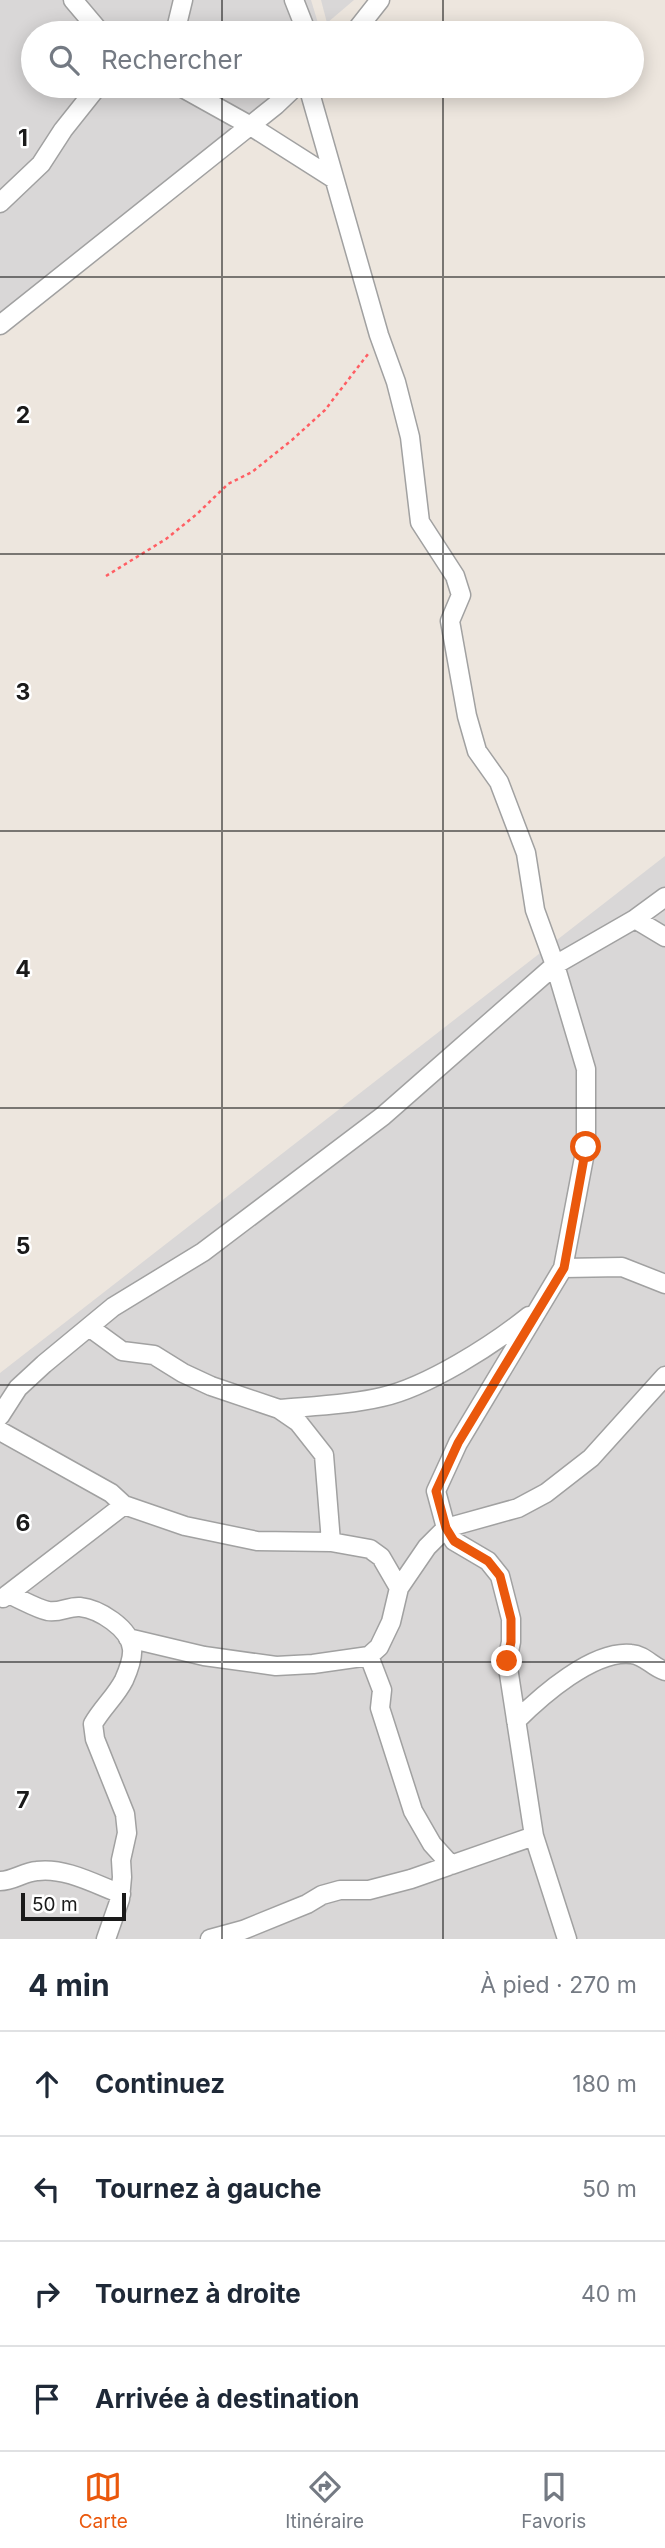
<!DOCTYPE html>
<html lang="fr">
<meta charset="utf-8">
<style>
body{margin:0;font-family:Inter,sans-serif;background:#f6f6f7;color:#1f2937}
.scale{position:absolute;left:21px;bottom:18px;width:105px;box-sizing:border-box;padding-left:7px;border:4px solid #1a1a1a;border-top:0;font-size:19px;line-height:24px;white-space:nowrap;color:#1a1a1a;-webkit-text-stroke:5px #fff;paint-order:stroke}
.stop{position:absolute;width:21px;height:21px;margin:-16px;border:5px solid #ea580c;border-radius:50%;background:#fff}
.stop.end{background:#ea580c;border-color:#fff;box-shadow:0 2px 7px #0008}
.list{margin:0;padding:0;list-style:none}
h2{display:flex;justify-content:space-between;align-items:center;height:91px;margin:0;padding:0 28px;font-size:30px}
h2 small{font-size:23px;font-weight:400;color:#747a83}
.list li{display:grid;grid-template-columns:46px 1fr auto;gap:21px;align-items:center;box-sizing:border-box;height:105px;padding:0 28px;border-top:2px solid #e0e1e3}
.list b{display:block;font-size:26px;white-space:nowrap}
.list em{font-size:23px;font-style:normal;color:#747a83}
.icon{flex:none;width:38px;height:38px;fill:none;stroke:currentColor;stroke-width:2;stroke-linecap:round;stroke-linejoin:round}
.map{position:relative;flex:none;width:665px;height:1939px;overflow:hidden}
.search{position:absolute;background:#fff;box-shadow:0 4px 18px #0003;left:21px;right:21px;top:21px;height:77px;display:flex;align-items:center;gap:18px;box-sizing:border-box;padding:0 24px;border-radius:38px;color:#747a83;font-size:26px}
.sheet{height:511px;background:#fff}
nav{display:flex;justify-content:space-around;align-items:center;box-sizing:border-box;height:98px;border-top:2px solid #e0e1e3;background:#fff;font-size:19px;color:#747a83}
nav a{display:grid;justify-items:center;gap:4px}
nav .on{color:#ea580c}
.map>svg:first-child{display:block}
.residential{fill:#d9d7d7}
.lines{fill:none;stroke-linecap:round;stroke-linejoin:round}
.minor-casing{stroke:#a1a1a1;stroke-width:21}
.path{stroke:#ff5e63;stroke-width:2.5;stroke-dasharray:3.5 3.5;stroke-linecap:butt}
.minor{stroke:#fff;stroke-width:18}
.route{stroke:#ea580c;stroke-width:9}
.grid{fill:none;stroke:#1a1a1a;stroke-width:2;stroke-opacity:0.55}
.grid-label{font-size:23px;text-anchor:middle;font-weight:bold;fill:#1a1a1a;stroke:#fff;stroke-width:5;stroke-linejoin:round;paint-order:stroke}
</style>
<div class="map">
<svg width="665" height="1939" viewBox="0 0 665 1939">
<rect width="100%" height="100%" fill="#ede6de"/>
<path class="residential" d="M 0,0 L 311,0 L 321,33 L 33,33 L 33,86 L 293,86 L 0,324 Z
M 321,0 L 354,0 L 327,23 Z
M 665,856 L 665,1939 L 0,1939 L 0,1373 Z"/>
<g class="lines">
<g class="minor-casing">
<path id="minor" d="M 73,0 L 101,33
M 294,0 L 307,33
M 175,33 L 183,0
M 354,33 L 380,0
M 179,86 L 249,125 L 334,179
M 308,86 L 379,335 L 396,382 L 410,437 L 420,522 L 455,576 L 461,595 L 450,621 L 467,716 L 477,751 L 499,782 L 526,853 L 535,910 L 555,965 L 586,1069 L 586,1147 L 563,1268 L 458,1443 L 436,1491 L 446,1528 L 454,1541 L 488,1561 L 500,1576 L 511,1619 L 511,1642 L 507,1661 L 534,1836 L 567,1939
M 0,203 L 41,164 L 63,130 L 98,86
M 0,325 L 276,105 L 296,86
M 635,919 L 665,937
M 563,1268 L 622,1267 L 665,1284
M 89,1327 L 122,1351 L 154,1355 L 183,1373 L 211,1386 L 279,1409 L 298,1422 L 324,1455 L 331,1542
M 279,1409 C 313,1406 348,1405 382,1397 C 427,1387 493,1345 529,1316
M 0,1416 L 18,1388 L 44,1364 L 113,1307 L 203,1252 L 383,1116 L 555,965 L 635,919 L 665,897
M 0,1431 L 111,1493 L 124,1505 L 3,1598
M 124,1505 L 185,1526 L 257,1541 L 331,1542 L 370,1549 L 381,1557 L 399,1588
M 8,1594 C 21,1599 35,1608 48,1611 C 60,1613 69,1606 80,1607 C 99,1609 130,1628 132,1649 C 133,1658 128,1671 124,1680 C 116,1696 102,1708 93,1724 L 95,1739 L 125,1814 L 127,1833 L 121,1860 L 122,1877 L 120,1899 L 106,1939
M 128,1638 L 204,1656 L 276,1666 L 313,1664 L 369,1656 L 379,1647 L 391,1622 L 399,1588 L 427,1547 L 446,1528 L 518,1508 L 546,1493 L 591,1458 L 665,1376
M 369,1656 L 382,1690 L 380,1708 L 413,1811 L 432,1844 L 451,1865
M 516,1721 C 541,1696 593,1650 631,1654 C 645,1655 652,1667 665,1671
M 0,1881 C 14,1881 23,1872 37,1871 C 64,1867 95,1884 121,1894
M 210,1939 L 243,1930 L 307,1904 L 322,1895 L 340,1890 L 369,1890 L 411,1879 L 534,1836"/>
</g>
<path class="path" d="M 106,576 L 166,539 L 197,514 L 228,484 L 252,472 L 292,440 L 325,410 L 368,354"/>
<use href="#minor" class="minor"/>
</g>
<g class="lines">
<path class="route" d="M 507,1661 L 511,1642 L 511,1619 L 500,1576 L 488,1561 L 454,1541 L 446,1528 L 436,1491 L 458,1443 L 564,1268 L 586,1147"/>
</g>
<path class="grid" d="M 222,0 L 222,33M 443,0 L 443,33M 222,86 L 222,1939M 443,86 L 443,1939M 0,277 L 665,277M 0,554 L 665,554M 0,831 L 665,831M 0,1108 L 665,1108M 0,1385 L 665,1385M 0,1662 L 665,1662"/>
<g class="grid-label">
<text x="23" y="146">1</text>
<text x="23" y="423">2</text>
<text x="23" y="700">3</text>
<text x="23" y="977">4</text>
<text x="23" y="1254">5</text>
<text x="23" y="1531">6</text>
<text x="23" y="1808">7</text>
</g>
</svg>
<div class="scale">50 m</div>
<div class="stop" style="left:586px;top:1147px"></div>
<div class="stop end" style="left:507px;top:1661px"></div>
<div class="search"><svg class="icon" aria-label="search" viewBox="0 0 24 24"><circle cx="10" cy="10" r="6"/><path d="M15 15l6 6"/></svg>Rechercher</div>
</div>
<section class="sheet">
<h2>4 min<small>À pied · 270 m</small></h2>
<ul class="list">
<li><svg class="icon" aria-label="ahead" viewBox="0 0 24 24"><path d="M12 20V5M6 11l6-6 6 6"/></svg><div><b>Continuez</b></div><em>180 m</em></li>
<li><svg class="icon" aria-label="left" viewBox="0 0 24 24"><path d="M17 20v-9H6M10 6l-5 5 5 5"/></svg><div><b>Tournez à gauche</b></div><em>50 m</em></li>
<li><svg class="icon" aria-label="right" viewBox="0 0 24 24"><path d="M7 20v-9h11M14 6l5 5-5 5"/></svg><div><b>Tournez à droite</b></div><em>40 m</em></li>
<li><svg class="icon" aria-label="arrive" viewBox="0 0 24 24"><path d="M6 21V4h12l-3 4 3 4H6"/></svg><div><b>Arrivée à destination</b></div></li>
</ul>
</section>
<nav>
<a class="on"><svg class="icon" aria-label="map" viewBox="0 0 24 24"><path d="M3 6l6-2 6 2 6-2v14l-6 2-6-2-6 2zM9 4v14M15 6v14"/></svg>Carte</a>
<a><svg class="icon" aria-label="directions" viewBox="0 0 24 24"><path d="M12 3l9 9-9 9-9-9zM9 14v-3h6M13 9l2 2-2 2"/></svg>Itinéraire</a>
<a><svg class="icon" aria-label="saved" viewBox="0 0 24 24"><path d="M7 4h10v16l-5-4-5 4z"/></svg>Favoris</a>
</nav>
